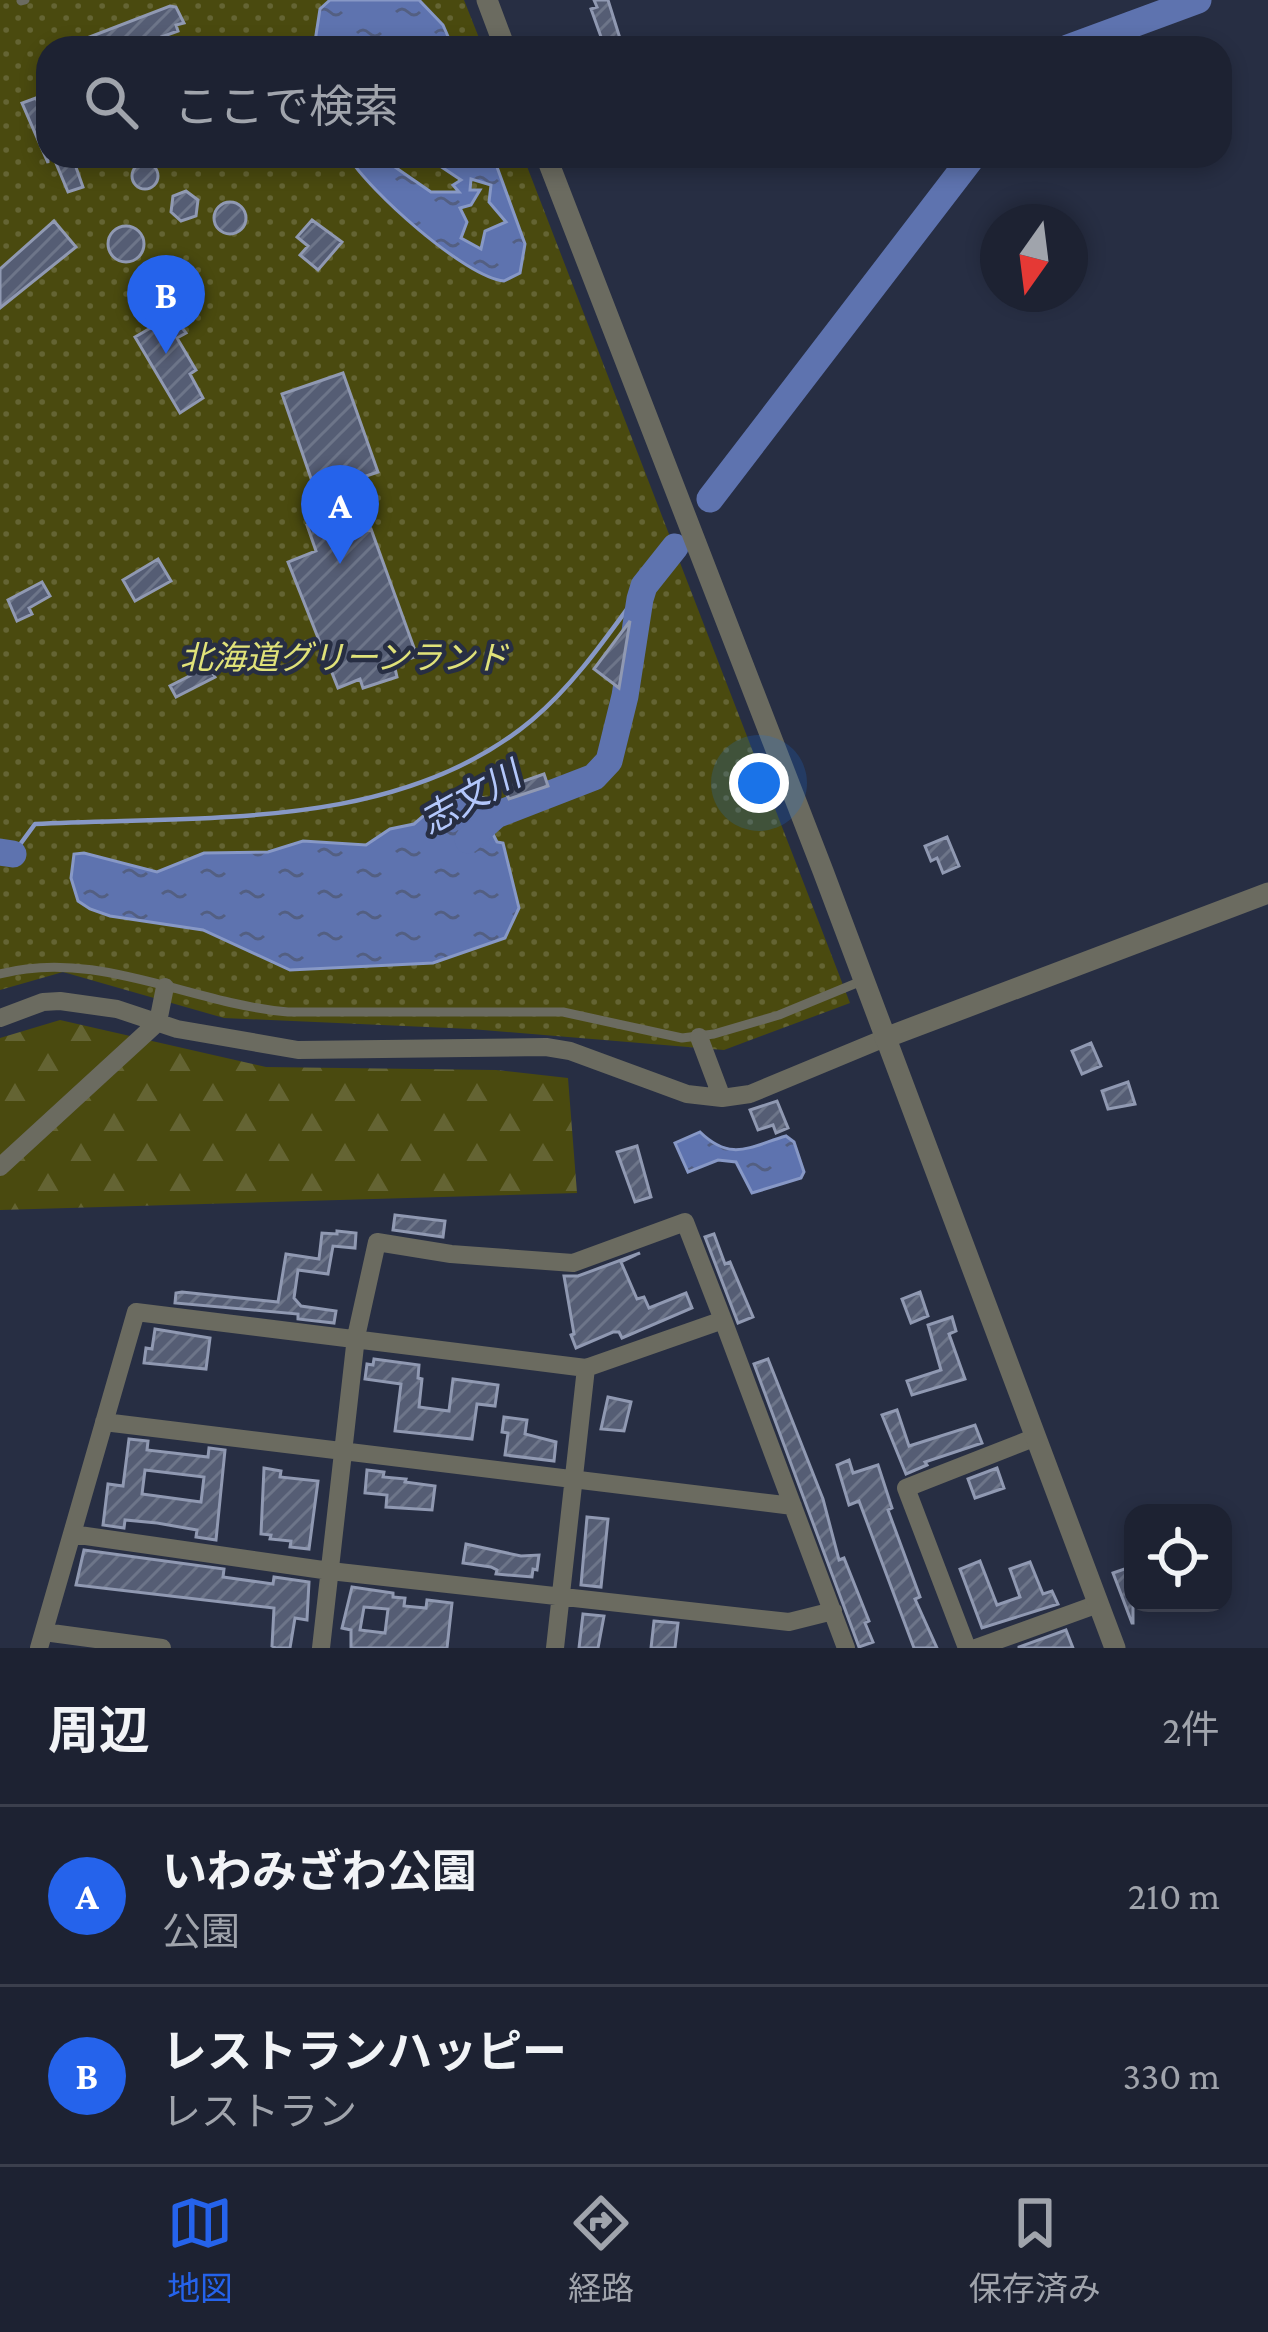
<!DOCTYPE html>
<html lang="ja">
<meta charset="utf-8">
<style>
body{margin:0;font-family:"Crimson Pro","Noto Sans JP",serif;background:#2a2f3e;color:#f1f3f6}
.controls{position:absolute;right:36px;bottom:36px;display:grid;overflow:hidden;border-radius:24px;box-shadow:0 6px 18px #0003}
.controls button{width:108px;height:108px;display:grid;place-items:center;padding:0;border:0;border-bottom:3px solid #3b3f4d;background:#1d2232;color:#f1f3f6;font:60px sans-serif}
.compass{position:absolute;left:980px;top:204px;width:108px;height:108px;border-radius:50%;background:#1d2232;box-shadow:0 6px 18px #0003;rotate:194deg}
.you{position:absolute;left:759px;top:783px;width:42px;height:42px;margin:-30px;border:9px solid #fff;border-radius:50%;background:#1a73e8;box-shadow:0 0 0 18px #1a73e833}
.badge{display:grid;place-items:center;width:78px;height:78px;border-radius:50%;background:#2563eb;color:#fff;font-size:39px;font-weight:700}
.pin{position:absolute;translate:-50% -99px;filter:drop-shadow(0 3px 6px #0008)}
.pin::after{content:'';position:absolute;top:63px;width:42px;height:36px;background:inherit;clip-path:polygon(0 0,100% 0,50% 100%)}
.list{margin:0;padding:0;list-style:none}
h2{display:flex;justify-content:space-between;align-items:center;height:156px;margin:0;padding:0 48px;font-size:51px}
h2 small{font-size:39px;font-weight:400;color:#a0a4ac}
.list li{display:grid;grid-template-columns:78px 1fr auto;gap:36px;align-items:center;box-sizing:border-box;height:180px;padding:0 48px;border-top:3px solid #3b3f4d}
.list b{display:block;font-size:45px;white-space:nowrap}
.list p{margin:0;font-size:39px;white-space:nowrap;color:#a0a4ac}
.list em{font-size:39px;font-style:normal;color:#a0a4ac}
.icon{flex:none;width:66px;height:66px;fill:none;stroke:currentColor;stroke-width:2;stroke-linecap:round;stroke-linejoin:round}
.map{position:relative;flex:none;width:1268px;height:1648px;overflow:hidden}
.search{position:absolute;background:#1d2232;box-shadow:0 6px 18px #0003;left:36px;right:36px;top:36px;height:132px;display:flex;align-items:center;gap:30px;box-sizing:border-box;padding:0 42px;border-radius:36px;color:#a0a4ac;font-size:45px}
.sheet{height:516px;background:#1d2232}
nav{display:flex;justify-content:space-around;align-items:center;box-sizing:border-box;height:168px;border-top:3px solid #3b3f4d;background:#1d2232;font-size:33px;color:#a0a4ac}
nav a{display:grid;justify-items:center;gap:6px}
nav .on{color:#2563eb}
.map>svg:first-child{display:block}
.grass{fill:url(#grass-dots)}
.forest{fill:url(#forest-firs)}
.water{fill:url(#water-ripples);stroke:#8798c6;stroke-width:3;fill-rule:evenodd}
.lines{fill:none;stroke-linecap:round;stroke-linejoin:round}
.stream{stroke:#8798c6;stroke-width:4.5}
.river{stroke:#5e73af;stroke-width:27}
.building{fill:url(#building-hatch);stroke:#9099b2;stroke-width:3;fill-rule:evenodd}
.service{stroke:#6b6b60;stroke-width:9}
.minor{stroke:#6b6b60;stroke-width:18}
.tertiary{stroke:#6b6b60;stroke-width:21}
.labels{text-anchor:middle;stroke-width:9;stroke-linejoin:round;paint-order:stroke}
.park-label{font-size:33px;font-style:italic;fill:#e0e279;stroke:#272e43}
.water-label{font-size:36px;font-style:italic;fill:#b3c7fb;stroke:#272e43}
</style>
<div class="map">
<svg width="1268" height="1648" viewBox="0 0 1268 1648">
<defs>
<pattern id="grass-dots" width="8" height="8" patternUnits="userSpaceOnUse" patternTransform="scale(3)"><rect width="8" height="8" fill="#4a4a0f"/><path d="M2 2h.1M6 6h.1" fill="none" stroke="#646433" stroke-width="1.8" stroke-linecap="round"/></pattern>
<pattern id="forest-firs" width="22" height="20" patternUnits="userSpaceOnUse" patternTransform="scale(3)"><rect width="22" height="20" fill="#4a4a0f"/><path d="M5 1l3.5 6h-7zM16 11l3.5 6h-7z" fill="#646433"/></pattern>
<pattern id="water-ripples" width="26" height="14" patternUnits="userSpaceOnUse" patternTransform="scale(3)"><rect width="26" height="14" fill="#5e73af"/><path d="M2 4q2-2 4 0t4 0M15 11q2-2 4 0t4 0" fill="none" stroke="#535f82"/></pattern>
<pattern id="building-hatch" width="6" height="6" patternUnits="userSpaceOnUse" patternTransform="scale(3)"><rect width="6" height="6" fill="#555d74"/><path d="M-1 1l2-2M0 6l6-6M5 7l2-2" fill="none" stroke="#6d7589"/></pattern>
</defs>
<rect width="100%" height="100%" fill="#272e43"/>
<path class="grass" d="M 0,0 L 464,0 L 483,48 L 48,48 L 48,156 L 523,156 L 850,1003 L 724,1050 L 471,1029 L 224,1018 L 63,972 L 0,990 Z"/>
<path class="forest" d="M 60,1020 L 266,1067 L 496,1070 L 568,1078 L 577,1193 L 0,1210 L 0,1038 Z"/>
<path class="water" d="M 330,0 L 419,0 L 443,25 L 453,48 L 405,48 L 403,40 L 397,38 L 392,48 L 381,48 L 379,43 L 366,43 L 361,48 L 314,48 L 320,9 Z
M 348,156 L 379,156 L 431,192 L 459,192 L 453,185 L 461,180 L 425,156 L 493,156 L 525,244 L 520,273 L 504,281 C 465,277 369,191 348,156 ZM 471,179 L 491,185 L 489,202 L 506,222 L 485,231 L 481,249 L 461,238 L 467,222 L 460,208 L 471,205 L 480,190 L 470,190 Z
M 470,794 L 487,799 L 487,808 L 495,807 L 497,827 L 492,832 L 497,842 L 503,843 L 519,908 L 505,938 L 433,963 L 290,970 L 203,930 L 110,916 L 90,909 L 78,901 L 71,878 L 74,854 L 84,853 L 157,872 L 204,853 L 268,852 L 303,841 L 366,845 L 390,829 L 414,824 L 436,805 Z
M 700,1132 C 731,1162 749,1147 786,1136 L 794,1142 L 804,1172 L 801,1178 L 752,1193 L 736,1162 L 718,1160 L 688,1172 L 675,1143 Z"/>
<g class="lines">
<path class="stream" d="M 13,854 L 35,824 C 199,815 397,833 532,720 C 576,683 610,632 644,586"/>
<path class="river" d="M 1068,48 L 1198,0
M 710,499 L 973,156
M 468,840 L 496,815 L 594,777 L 609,761 L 625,696 L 640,599 L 644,586 L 675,547
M 0,852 L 13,854"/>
</g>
<path class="building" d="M 594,0 L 608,0 L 623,48 L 605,48 L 591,9 L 597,7 Z
M 170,6 L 176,7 L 184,23 L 176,25 L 178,31 L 131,48 L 61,48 Z
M 36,98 L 48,127 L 48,163 L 22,103 Z
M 53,156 L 72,156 L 83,187 L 68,192 Z
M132 176a13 13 0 1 1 26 0a13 13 0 1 1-26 0Z
M 186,191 L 198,200 L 196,216 L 181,221 L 171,212 L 173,196 Z
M214 218a16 16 0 1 1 32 0a16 16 0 1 1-32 0Z
M 312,220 L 342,242 L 318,270 L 300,255 L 308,246 L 297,237 Z
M 54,221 L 76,247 L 0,308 L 0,269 Z
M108 244a18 18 0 1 1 36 0a18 18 0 1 1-36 0Z
M 173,315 L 186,333 L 177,338 L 196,370 L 190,374 L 203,398 L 180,413 L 135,337 Z
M 343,373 L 378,472 L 316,493 L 282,394 Z
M 343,510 L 351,537 L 371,529 L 417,656 L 394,664 L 397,677 L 363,688 L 360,679 L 338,688 L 288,562 L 316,551 L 307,525 Z
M 158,559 L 171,581 L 135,601 L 123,580 Z
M 42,582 L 50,596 L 29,608 L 32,614 L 17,621 L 8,600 Z
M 630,621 L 619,688 L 594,669 Z
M 209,666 L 215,677 L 176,697 L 170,686 Z
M 544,774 L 548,786 L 509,799 L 504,788 Z
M 947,837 L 959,866 L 943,873 L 937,858 L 931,861 L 925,846 Z
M 1091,1043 L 1101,1066 L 1082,1074 L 1072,1051 Z
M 1128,1082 L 1135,1104 L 1108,1109 L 1102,1091 Z
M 777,1101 L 788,1128 L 776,1133 L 773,1125 L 758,1130 L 750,1110 Z
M 637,1146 L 651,1197 L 635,1202 L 617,1152 Z
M 395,1215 L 445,1221 L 443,1237 L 393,1230 Z
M 337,1231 L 356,1233 L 355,1248 L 333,1246 L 328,1274 L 298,1270 L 294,1298 L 301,1306 L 336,1311 L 334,1323 L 298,1319 L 298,1314 L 175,1303 L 176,1293 L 182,1292 L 278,1302 L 286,1254 L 319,1259 L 322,1233 L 337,1234 Z
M 714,1234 L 725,1264 L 730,1262 L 753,1317 L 738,1323 L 705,1237 Z
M 640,1253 L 621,1262 L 637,1299 L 644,1297 L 649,1308 L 686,1293 L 692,1308 L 622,1338 L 619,1332 L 613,1332 L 576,1348 L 571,1335 L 574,1334 L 564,1276 L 578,1276 Z
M 920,1292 L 928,1316 L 911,1323 L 902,1299 Z
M 952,1317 L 956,1331 L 949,1334 L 965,1379 L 912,1395 L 907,1381 L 941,1370 L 928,1325 Z
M 155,1329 L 210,1338 L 206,1369 L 144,1363 L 146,1348 L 152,1349 Z
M 374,1359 L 419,1365 L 418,1378 L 422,1379 L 419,1407 L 449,1411 L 453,1379 L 498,1385 L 495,1406 L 477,1404 L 472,1439 L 395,1431 L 401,1384 L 365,1379 L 367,1364 L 373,1365 Z
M 768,1359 L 823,1499 L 839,1560 L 844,1558 L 869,1621 L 865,1623 L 873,1642 L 859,1647 L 754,1364 Z
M 608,1397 L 631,1402 L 624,1431 L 601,1429 Z
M 897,1410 L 909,1446 L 975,1425 L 982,1443 L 925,1462 L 927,1465 L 906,1474 L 882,1415 Z
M 504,1417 L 527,1420 L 525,1434 L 556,1442 L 554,1461 L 505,1455 L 508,1433 L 502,1432 Z
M 129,1439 L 148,1441 L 147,1450 L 208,1457 L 209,1448 L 225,1450 L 216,1540 L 196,1537 L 197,1530 L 157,1523 L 125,1520 L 124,1528 L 103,1525 L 108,1484 L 123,1486 ZM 145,1470 L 204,1477 L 201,1502 L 142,1494 Z
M 849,1460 L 853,1473 L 878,1465 L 892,1508 L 888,1510 L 920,1597 L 915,1599 L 937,1648 L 914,1648 L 859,1501 L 849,1505 L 837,1465 Z
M 264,1468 L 281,1471 L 280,1477 L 318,1481 L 309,1549 L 290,1547 L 291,1541 L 270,1539 L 271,1535 L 261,1534 Z
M 997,1468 L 1004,1488 L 975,1498 L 968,1479 Z
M 367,1470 L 384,1472 L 383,1477 L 406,1479 L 405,1482 L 435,1486 L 432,1510 L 386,1507 L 387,1495 L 365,1493 Z
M 587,1517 L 608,1519 L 601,1587 L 581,1585 Z
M 466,1544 L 521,1556 L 539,1555 L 537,1570 L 533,1569 L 532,1577 L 496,1574 L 497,1570 L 491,1567 L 463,1563 Z
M 84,1550 L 224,1569 L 223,1577 L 273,1584 L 274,1577 L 309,1582 L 307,1620 L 295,1618 L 290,1648 L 276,1648 L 272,1646 L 274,1608 L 76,1585 Z
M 980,1561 L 997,1605 L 1020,1597 L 1010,1569 L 1030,1562 L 1043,1594 L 1052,1591 L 1058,1604 L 982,1628 L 960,1569 Z
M 1133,1566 L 1133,1623 L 1132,1623 L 1113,1573 Z
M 352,1587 L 393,1593 L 393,1597 L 405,1598 L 404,1606 L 426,1608 L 427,1600 L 452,1603 L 447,1648 L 351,1648 L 351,1630 L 342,1628 ZM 364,1607 L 388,1609 L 385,1633 L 360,1630 Z
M 583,1614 L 604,1616 L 598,1648 L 579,1648 Z
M 654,1621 L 678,1623 L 675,1648 L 651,1648 Z
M 1066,1630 L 1073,1648 L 1019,1648 L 1019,1647 Z"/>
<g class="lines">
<path class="service" d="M 21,1 L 25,0
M 0,974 C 97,948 192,1004 288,1012 L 563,1012 L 682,1038 L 714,1034 L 779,1015 L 864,980"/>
<path class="minor" d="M 0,1018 L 43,1002 L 60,1001 L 117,1009 L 177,1029 L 298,1050 L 546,1047 L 570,1051 L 687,1094 L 722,1098 L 750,1094 L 885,1038
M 699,1037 L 722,1098
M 0,1167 L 158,1022 L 165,987
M 104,1422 L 793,1506
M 72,1534 L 330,1571 L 789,1622 L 833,1611
M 44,1632 L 162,1648
M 39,1648 L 136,1312 L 586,1368 L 723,1320 L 846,1648
M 321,1648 L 356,1337 L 377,1242 L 451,1254 L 573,1263 L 685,1222 L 723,1320
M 555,1648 L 586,1368
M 967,1648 L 906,1488 L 1036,1437
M 976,1648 L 1098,1604"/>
<path class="tertiary" d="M 487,0 L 505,48
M 546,156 L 823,871 L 1115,1648
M 885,1038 L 1268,893"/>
</g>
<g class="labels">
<g class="park-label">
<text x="344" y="669">北海道グリーンランド</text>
</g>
<g class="water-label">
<text transform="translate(470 797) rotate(-29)" y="13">志文川</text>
</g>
</g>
</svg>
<div class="controls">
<button><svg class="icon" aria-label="locate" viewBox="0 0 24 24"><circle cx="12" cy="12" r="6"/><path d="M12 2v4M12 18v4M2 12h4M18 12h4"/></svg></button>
</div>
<svg class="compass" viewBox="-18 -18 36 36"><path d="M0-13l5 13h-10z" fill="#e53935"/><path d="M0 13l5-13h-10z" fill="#a0a4ac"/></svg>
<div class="you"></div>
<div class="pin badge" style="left:340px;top:564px">A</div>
<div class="pin badge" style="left:166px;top:354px">B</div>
<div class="search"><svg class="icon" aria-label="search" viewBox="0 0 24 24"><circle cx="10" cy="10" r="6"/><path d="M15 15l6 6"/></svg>ここで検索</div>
</div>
<section class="sheet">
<h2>周辺<small>2件</small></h2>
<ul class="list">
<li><span class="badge">A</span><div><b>いわみざわ公園</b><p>公園</p></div><em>210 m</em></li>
<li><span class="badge">B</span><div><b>レストランハッピー</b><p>レストラン</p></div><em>330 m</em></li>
</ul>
</section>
<nav>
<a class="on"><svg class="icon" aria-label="map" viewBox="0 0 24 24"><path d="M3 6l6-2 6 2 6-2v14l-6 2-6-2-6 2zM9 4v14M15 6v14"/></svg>地図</a>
<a><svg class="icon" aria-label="directions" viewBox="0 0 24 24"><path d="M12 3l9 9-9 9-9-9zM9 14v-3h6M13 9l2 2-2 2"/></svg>経路</a>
<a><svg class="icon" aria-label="saved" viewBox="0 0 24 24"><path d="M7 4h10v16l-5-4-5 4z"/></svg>保存済み</a>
</nav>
